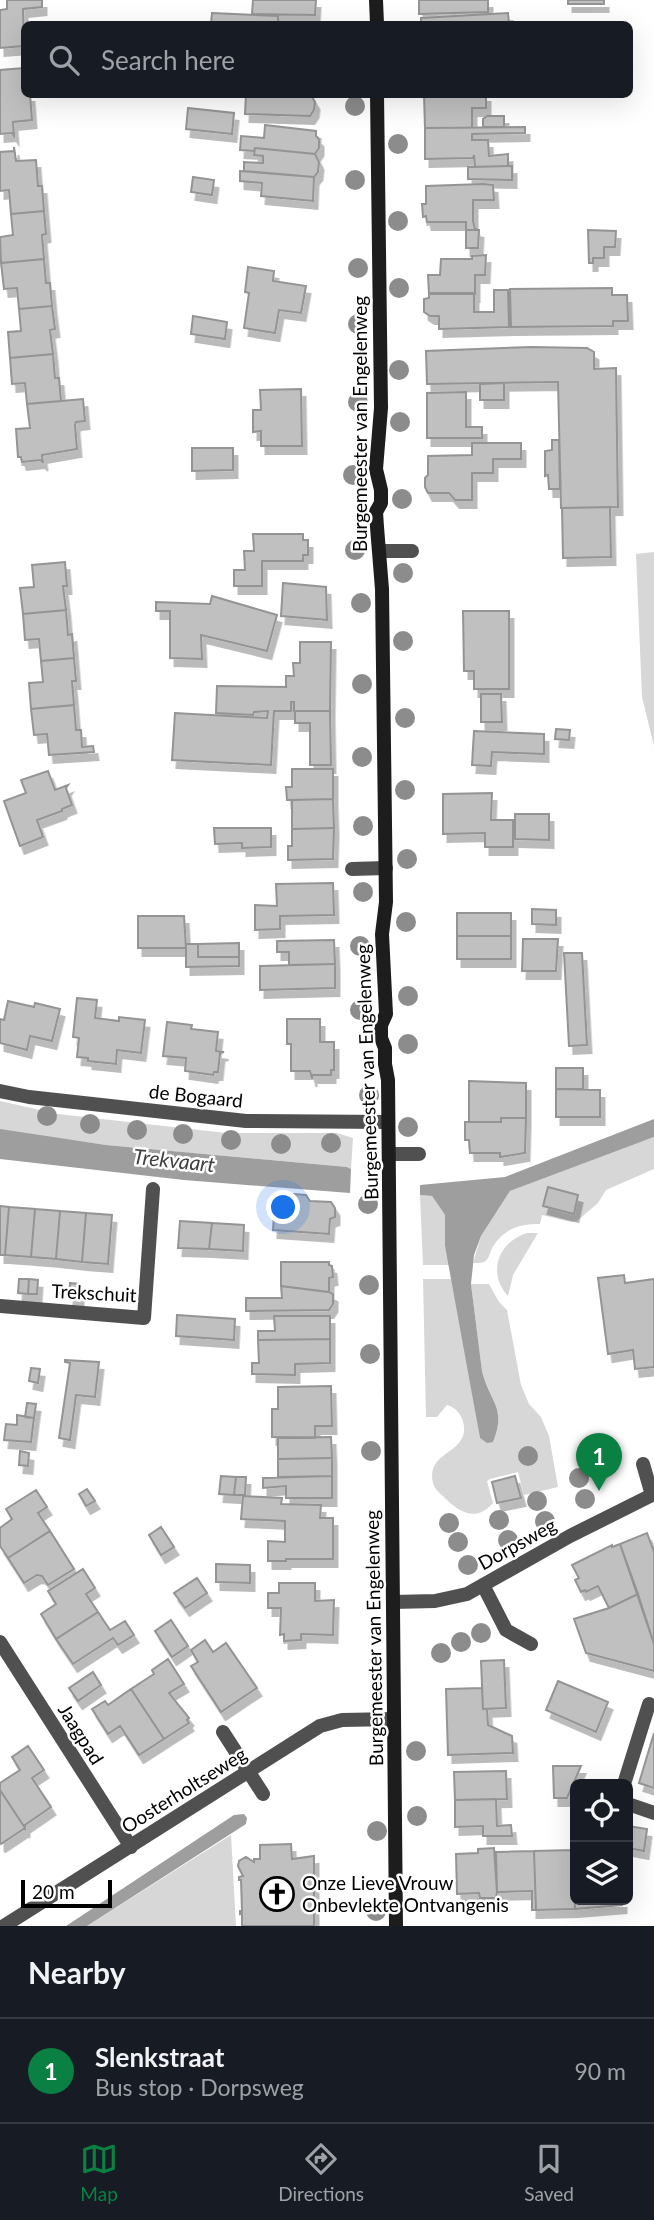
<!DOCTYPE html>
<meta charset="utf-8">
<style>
body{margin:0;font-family:Lato,sans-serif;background:#242831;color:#f1f3f6}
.controls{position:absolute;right:21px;bottom:21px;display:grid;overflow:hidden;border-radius:10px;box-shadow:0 7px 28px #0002}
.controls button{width:63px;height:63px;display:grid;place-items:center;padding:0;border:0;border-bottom:2px solid #363941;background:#171b24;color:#f1f3f6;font:35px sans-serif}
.scale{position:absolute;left:21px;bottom:18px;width:91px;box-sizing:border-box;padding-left:7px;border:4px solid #000;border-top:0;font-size:19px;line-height:24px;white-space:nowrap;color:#000;-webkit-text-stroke:5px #fff;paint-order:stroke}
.you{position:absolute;left:284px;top:1208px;width:24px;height:24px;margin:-18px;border:5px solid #fff;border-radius:50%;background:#1a73e8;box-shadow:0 0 0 10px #1a73e833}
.badge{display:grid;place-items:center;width:46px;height:46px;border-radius:50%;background:#0b8043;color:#fff;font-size:23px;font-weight:700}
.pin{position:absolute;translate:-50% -58px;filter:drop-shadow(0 2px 4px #0008)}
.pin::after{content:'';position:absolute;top:37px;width:24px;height:21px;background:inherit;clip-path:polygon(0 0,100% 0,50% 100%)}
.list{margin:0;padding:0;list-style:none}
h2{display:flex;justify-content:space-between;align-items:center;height:91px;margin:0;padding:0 28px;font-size:30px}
h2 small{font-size:23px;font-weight:400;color:#9ea1a6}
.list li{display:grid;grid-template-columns:46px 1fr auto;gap:21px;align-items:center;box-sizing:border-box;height:105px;padding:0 28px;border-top:2px solid #363941}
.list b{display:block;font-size:26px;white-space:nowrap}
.list p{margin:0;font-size:23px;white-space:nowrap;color:#9ea1a6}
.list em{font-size:23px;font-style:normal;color:#9ea1a6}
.icon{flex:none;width:38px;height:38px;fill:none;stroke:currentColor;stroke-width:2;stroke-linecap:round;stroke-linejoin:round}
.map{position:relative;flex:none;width:654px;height:1926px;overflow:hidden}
.search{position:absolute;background:#171b24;box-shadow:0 7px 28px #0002;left:21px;right:21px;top:21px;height:77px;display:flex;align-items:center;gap:18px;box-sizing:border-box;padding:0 24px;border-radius:10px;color:#9ea1a6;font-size:26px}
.sheet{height:196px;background:#171b24}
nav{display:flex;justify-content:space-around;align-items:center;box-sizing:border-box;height:98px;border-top:2px solid #363941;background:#171b24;font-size:19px;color:#9ea1a6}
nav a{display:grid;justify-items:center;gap:4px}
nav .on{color:#0b8043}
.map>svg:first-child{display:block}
.green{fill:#d7d7d7}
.water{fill:#9e9e9e}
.building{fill:#c0c0c0;stroke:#949494;stroke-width:2;filter:url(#shadow)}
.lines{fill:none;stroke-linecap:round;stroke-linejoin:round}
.lane{stroke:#505050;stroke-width:14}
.street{stroke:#505050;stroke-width:14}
.secondary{stroke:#1d1d1d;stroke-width:14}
.tree{fill:#8c8c8c}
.labels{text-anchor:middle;stroke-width:5;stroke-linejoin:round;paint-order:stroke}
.street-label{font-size:19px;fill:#000;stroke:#fff}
.poi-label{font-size:19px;fill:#000;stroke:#fff;text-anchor:start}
.water-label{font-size:21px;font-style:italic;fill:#3f3f3f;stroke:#fff}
</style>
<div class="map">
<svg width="654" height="1926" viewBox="0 0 654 1926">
<defs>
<filter id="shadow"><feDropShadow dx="4.5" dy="8" stdDeviation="0" flood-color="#0004"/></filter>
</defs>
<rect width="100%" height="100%" fill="#fff"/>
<path class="green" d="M 654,552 L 654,746 L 642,697 L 636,554 Z
M 0,1101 L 58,1114 L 226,1133 L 337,1133 L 353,1138 L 351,1169 L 347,1167 L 106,1145 L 5,1131 L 0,1129 Z
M 654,1137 L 654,1169 L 606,1190 L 598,1203 L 577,1221 L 571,1222 L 542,1215 L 540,1224 C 518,1224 504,1229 492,1248 C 490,1252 489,1260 484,1262 C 482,1263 476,1263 473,1263 L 481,1236 L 510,1191 Z
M 420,1195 L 432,1196 L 445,1215 L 445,1246 L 450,1265 L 423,1265 Z
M 527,1233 L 538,1233 L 513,1275 L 508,1296 C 487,1273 498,1242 527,1233 Z
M 423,1279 L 453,1279 L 480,1438 L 493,1442 C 507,1407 490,1402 482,1371 L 471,1284 L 489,1284 L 499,1302 L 507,1310 L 521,1385 L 529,1404 L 541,1417 L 549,1436 L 558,1487 L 524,1495 L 518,1472 L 490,1479 L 487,1481 L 493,1503 C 477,1521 462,1514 447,1500 C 442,1495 435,1490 433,1483 C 427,1457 453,1454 461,1440 C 469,1428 461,1408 447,1405 L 437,1417 L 426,1417 Z
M 231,1835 L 236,1926 L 87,1926 Z"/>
<path class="water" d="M 654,1119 L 654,1137 L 510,1191 L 481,1236 L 474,1255 L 471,1284 L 482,1371 C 490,1403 507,1407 493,1442 L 487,1443 L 480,1438 L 445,1246 L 445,1215 L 432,1196 L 420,1195 L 420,1185 L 505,1177 Z
M 0,1129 L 106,1145 L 347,1167 L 351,1169 L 350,1193 L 184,1180 L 0,1159 Z
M 244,1814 L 247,1818 L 246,1824 L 87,1926 L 66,1926 L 234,1815 Z"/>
<path class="building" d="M 7,0 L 42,0 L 42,7 L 23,9 L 24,46 L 0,48 L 0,10 L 7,9 Z
M 253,0 L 316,0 L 315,15 L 252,14 Z
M 419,0 L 488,0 L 488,12 L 419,14 Z
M 568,0 L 604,0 L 604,4 L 568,4 Z
M 212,13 L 278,16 L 278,24 L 211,23 Z
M 508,13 L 509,24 L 421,24 L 421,18 Z
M 24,68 L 24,94 L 30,94 L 32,120 L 13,122 L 14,136 L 12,133 L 0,134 L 0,70 Z
M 246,94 L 311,95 L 315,102 L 314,110 L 310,116 L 245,114 Z
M 424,94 L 486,94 L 486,108 L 472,108 L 472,128 L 425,128 Z
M 188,108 L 234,113 L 232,134 L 186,129 Z
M 487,116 L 504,116 L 504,127 L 483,127 L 483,119 Z
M 265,125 L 316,131 L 316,136 L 319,139 L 319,148 L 315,154 L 255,148 L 254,151 L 240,150 L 241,136 L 264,138 Z
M 525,127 L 525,133 L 472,134 L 472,140 L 488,140 L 489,156 L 508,154 L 508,166 L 475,167 L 474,155 L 473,158 L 425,159 L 425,128 Z
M 14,147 L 16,161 L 36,160 L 38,186 L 42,186 L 44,211 L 11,214 L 9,190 L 0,191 L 0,152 L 14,151 Z
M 255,148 L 315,154 L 319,162 L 318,172 L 314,177 L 244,171 L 244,162 L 263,163 L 263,156 L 254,155 Z
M 512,166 L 512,180 L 468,179 L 468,167 Z
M 240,171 L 314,177 L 313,201 L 261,196 L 262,183 L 240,181 Z
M 193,177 L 214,180 L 212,195 L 191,192 Z
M 483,184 L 493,185 L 494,200 L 473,200 L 473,221 L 475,229 L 479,230 L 466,230 L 466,222 L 427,222 L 426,216 L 423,217 L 422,204 L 426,204 L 426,186 Z
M 44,211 L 46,234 L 42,235 L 44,259 L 1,263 L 0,237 L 13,235 L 11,214 Z
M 466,230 L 479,230 L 478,248 L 466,248 Z
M 588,230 L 616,231 L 615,247 L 604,247 L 604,258 L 593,258 L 593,263 L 589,263 Z
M 486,255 L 485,275 L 475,275 L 475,294 L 429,294 L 428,275 L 440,275 L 441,259 L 472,259 L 472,256 Z
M 44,259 L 46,283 L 50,283 L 52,306 L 19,309 L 17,288 L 4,289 L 1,263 Z
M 248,267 L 274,271 L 273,281 L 306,286 L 301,313 L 279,310 L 275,333 L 244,328 L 249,293 L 245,292 Z
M 612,288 L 612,295 L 627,295 L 628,321 L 613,321 L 613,326 L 511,327 L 510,289 Z
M 494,290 L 508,290 L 509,327 L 439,329 L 439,316 L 430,316 L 424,312 L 424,299 L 429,298 L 429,293 L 474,293 L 474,312 L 494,312 Z
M 52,306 L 55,329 L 50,330 L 53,354 L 10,358 L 8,332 L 21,331 L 19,309 Z
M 193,316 L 227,322 L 225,339 L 191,334 Z
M 531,347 L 587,348 L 594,352 L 594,369 L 616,368 L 618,507 L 561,508 L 558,382 L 427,384 L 426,351 Z
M 53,354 L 55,378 L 59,378 L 61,401 L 27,404 L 25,383 L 12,384 L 10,358 Z
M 504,383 L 504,400 L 480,400 L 480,384 Z
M 301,389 L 302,446 L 261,446 L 261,431 L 253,432 L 253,410 L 261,410 L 260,390 Z
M 466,392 L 466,427 L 482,427 L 482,438 L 427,438 L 427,393 Z
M 83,399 L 85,421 L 76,422 L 75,425 L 77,449 L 42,455 L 43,463 L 41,460 L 22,462 L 21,457 L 18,457 L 16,429 L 30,428 L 27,404 Z
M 552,440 L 559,440 L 560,489 L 549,489 L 548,475 L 545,476 L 545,451 L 552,450 Z
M 472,443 L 521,443 L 521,459 L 493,459 L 493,473 L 472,473 L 472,500 L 455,500 L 449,493 L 428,493 L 425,487 L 425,478 L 428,475 L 428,456 L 472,455 Z
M 192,448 L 233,448 L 233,470 L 192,471 Z
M 610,507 L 611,557 L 563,558 L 562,508 Z
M 253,534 L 303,534 L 303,540 L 308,540 L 308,555 L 303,555 L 303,561 L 262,561 L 262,586 L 234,586 L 234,570 L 245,570 L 244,551 L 254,551 Z
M 65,562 L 67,586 L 63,586 L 66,610 L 23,614 L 20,588 L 34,587 L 32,565 Z
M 283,583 L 326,587 L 327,620 L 281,616 Z
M 212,596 L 277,615 L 267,651 L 201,635 L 202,659 L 170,658 L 170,611 L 156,611 L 156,602 L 210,604 Z
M 66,610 L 68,635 L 72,634 L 74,658 L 41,661 L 39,639 L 25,640 L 23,614 Z
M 463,611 L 509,611 L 509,689 L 474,689 L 474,671 L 464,671 Z
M 300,642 L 331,642 L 330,711 L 294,711 L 294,702 L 291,702 L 291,711 L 274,711 L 271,765 L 172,760 L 175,713 L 267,718 L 268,711 L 254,712 L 253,715 L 216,713 L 217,686 L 286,687 L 286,676 L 294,676 L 293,663 L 300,663 Z
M 74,658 L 76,681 L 72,681 L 74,705 L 31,709 L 29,683 L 43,682 L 41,661 Z
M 481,694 L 501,694 L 502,722 L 481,722 Z
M 74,705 L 76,730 L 81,730 L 82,747 L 93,746 L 94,752 L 49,755 L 47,734 L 34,735 L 31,709 Z
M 295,711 L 330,711 L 331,765 L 310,765 L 310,723 L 295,723 Z
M 556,729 L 570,730 L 569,740 L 555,739 Z
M 474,731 L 544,734 L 544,754 L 492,752 L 491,766 L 472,765 Z
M 292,769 L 333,769 L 333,799 L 287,800 L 286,787 L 292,787 Z
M 48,771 L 55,790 L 68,785 L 66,788 L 72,805 L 62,809 L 62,811 L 37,820 L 43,837 L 20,846 L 4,801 L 26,793 L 21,780 Z
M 492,793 L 491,820 L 513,820 L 513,847 L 485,847 L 485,833 L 443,834 L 443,794 Z
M 333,799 L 334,828 L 292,829 L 292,800 Z
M 515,814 L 549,814 L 549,840 L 515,839 Z
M 214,828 L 271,828 L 271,847 L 242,848 L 242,843 L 215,844 Z
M 334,828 L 333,859 L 288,860 L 288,846 L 292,846 L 292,829 Z
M 333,883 L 334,915 L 280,916 L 280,929 L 255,930 L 255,905 L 277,906 L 276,884 Z
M 532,909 L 556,910 L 556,925 L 532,924 Z
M 457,913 L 511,913 L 511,936 L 457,936 Z
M 138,916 L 184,916 L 186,948 L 138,948 Z
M 457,936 L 511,936 L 511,959 L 457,959 Z
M 523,939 L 558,939 L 556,971 L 522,971 Z
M 334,940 L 335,964 L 289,965 L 289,952 L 277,952 L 277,941 Z
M 239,943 L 239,957 L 198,957 L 198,944 Z
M 186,944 L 198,944 L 198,957 L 239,957 L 239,966 L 186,967 Z
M 564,953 L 582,953 L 587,1045 L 569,1046 Z
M 335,964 L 335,988 L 260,990 L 260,966 Z
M 77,998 L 97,1000 L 95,1018 L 119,1021 L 119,1017 L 145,1020 L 141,1053 L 117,1050 L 116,1064 L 88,1061 L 88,1058 L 77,1057 L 79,1038 L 73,1037 Z
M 8,1001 L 34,1007 L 35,1003 L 60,1009 L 52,1041 L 30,1036 L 27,1050 L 0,1043 L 0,1019 L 4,1020 Z
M 287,1019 L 320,1019 L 320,1042 L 334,1042 L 334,1070 L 331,1070 L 331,1075 L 312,1075 L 312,1079 L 310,1071 L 291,1071 L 291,1044 L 287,1044 Z
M 167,1022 L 192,1025 L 191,1029 L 218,1032 L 216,1051 L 224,1052 L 220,1053 L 218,1072 L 214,1072 L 213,1075 L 185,1071 L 186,1058 L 163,1056 Z
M 556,1068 L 583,1068 L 583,1089 L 556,1089 Z
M 469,1081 L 526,1083 L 526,1118 L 501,1118 L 501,1122 L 469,1122 Z
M 556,1089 L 600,1090 L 600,1117 L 556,1117 Z
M 501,1118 L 526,1118 L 525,1153 L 500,1157 L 500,1153 L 470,1153 L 469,1140 L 465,1140 L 465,1122 L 501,1122 Z
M 548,1187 L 578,1195 L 574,1214 L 543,1206 Z
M 293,1194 L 306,1195 L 310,1201 L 331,1202 L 335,1208 L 335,1217 L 330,1219 L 329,1234 L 273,1230 L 275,1198 L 288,1199 Z
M 0,1206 L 9,1207 L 5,1255 L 0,1255 Z
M 9,1207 L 35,1209 L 31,1257 L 5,1255 Z
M 35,1209 L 60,1211 L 56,1259 L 31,1257 Z
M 60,1211 L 86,1213 L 82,1262 L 56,1259 Z
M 86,1213 L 112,1215 L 108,1264 L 82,1262 Z
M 180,1221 L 212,1223 L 209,1249 L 178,1248 Z
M 212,1223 L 244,1225 L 243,1251 L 209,1249 Z
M 281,1262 L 329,1262 L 329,1265 L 332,1266 L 333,1277 L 329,1278 L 329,1292 L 281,1286 Z
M 624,1275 L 625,1283 L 654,1279 L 654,1367 L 635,1369 L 633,1350 L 608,1354 L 598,1278 Z
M 19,1279 L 29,1279 L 28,1294 L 18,1293 Z
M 29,1279 L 38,1280 L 37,1294 L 28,1294 Z
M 70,1283 L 80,1284 L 79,1298 L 69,1297 Z
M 281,1286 L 329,1292 L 333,1294 L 333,1304 L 329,1310 L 246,1311 L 246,1298 L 282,1298 Z
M 177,1315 L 235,1319 L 234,1340 L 176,1336 Z
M 274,1316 L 330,1316 L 330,1339 L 258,1340 L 258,1331 L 275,1331 Z
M 330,1339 L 330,1363 L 295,1364 L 295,1375 L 252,1374 L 252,1363 L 259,1363 L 258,1340 Z
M 65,1360 L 99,1362 L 95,1397 L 76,1395 L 70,1440 L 59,1438 L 70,1363 L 65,1362 Z
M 31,1368 L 40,1369 L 38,1383 L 29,1381 Z
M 331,1386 L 332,1426 L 315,1426 L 315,1438 L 272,1437 L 272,1409 L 278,1409 L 278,1387 Z
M 27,1403 L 36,1404 L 34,1418 L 25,1417 Z
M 17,1415 L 34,1418 L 31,1442 L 4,1440 L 6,1424 L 17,1425 Z
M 331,1437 L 332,1458 L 278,1459 L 278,1438 Z
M 20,1451 L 29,1453 L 28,1466 L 19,1465 Z
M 332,1458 L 332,1476 L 278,1477 L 278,1459 Z
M 221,1476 L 236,1477 L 234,1495 L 219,1494 Z
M 332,1476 L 332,1498 L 286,1498 L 286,1486 L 263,1488 L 263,1478 Z
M 515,1476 L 521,1498 L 497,1503 L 492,1482 Z
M 236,1477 L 246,1477 L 245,1495 L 234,1495 Z
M 87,1489 L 95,1501 L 86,1506 L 79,1494 Z
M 36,1490 L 47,1507 L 38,1513 L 50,1531 L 8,1558 L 0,1546 L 0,1528 L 12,1519 L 6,1509 Z
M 243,1496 L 282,1498 L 281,1504 L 321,1505 L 320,1518 L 333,1518 L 333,1559 L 286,1559 L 286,1561 L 268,1561 L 268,1541 L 285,1542 L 285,1521 L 241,1519 Z
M 161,1527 L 174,1547 L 161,1555 L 149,1535 Z
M 50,1531 L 74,1569 L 48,1585 L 42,1576 L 37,1575 L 24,1583 L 8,1558 Z
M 647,1533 L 654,1552 L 654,1644 L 620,1544 Z
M 620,1544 L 638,1594 L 609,1608 L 598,1586 L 586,1592 L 585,1590 L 581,1592 L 575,1580 L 579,1578 L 572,1565 L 612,1545 L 612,1547 Z
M 216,1564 L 250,1565 L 250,1583 L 216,1582 Z
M 83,1569 L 95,1588 L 86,1594 L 98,1612 L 56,1639 L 41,1614 L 56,1604 L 48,1591 Z
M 197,1578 L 207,1593 L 185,1608 L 174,1593 Z
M 279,1583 L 315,1583 L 315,1601 L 334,1600 L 333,1635 L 301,1634 L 301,1640 L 284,1641 L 284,1634 L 280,1635 L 281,1608 L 268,1608 L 268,1593 L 279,1593 Z
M 638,1594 L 654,1644 L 654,1671 L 586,1653 L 574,1619 L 609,1608 Z
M 98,1612 L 110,1630 L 125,1621 L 134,1635 L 118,1645 L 113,1638 L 73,1664 L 56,1639 Z
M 171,1620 L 188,1646 L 172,1657 L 155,1631 Z
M 205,1640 L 213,1652 L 226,1643 L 257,1688 L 221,1712 L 191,1666 L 198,1662 L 191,1650 Z
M 168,1659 L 184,1684 L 169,1693 L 189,1718 L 187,1720 L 189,1723 L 164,1739 L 131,1689 L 154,1674 L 152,1670 Z
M 504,1660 L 506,1708 L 483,1709 L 481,1661 Z
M 93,1672 L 101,1685 L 78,1701 L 69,1688 Z
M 558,1681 L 608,1702 L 596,1732 L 546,1710 Z
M 482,1688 L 483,1709 L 487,1709 L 488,1725 L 512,1736 L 513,1753 L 448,1755 L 446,1689 Z
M 131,1689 L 164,1739 L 139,1755 L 120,1726 L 108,1734 L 92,1709 L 105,1701 L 108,1705 Z
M 654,1733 L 654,1788 L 639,1783 Z
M 28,1746 L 44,1770 L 32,1778 L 51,1807 L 25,1825 L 25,1828 L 0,1790 L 0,1783 L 20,1770 L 12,1757 Z
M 553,1766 L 581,1766 L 567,1798 L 554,1798 Z
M 506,1771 L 507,1799 L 455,1800 L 454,1772 Z
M 0,1790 L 25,1828 L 1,1844 L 0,1843 Z
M 496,1799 L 497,1826 L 511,1825 L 512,1836 L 483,1836 L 483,1826 L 455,1827 L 455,1800 Z
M 628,1826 L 647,1829 L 644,1851 L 628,1848 Z
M 291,1844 L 292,1859 L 314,1856 L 314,1926 L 242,1926 L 242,1913 L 240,1914 L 240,1911 L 242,1911 L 241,1880 L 239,1880 L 239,1877 L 243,1876 L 238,1866 L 239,1861 L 246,1857 L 254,1862 L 254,1859 L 260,1859 L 260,1845 Z
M 494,1848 L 497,1892 L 496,1898 L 480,1898 L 479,1893 L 457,1894 L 456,1854 L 478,1853 L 478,1849 Z
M 573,1850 L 575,1850 L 575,1900 L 622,1900 L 622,1905 L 575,1909 Z
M 573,1850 L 575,1909 L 536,1910 L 534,1851 Z
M 534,1851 L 536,1910 L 532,1910 L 532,1891 L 497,1892 L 496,1852 Z"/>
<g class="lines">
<path class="lane" d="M 380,551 L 412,551
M 352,869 L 386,868
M 389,1154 L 419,1154
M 643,1464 L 652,1495
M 223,1732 L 263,1794
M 624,1784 L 649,1704
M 628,1804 L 654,1813"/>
<path class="street" d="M 0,1091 L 29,1097 L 246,1121 L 388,1122
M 0,1306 L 144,1318 L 153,1189
M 483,1585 L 506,1630 L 531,1644
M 393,1602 L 435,1601 L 467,1594 L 570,1536 L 654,1494
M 0,1642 L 131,1847
M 4,1926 L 320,1726 L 342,1720 L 394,1719"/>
<path class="secondary" d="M 376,0 L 377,24
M 377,94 L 381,408 L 376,469 L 381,490 L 381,503 L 376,512 L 377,527 L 382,589 L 386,902 L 382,934 L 386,1014 L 381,1025 L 381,1038 L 385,1048 L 385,1064 L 388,1080 L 396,1926"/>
</g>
<g class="tree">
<circle cx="355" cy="106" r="10"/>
<circle cx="398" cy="144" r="10"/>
<circle cx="355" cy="180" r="10"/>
<circle cx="398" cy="221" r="10"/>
<circle cx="358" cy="268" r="10"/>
<circle cx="399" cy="288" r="10"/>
<circle cx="358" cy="324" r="10"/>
<circle cx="399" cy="370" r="10"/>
<circle cx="358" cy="402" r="10"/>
<circle cx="400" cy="422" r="10"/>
<circle cx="353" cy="475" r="10"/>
<circle cx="402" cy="499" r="10"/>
<circle cx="355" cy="550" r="10"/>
<circle cx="403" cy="573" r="10"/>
<circle cx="361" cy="603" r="10"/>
<circle cx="403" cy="641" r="10"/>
<circle cx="362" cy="684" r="10"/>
<circle cx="405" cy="718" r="10"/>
<circle cx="362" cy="757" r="10"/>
<circle cx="405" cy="790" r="10"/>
<circle cx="363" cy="826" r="10"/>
<circle cx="407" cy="859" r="10"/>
<circle cx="363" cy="892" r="10"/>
<circle cx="406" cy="922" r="10"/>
<circle cx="360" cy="946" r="10"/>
<circle cx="408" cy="996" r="10"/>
<circle cx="360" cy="1010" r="10"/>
<circle cx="408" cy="1044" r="10"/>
<circle cx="369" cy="1095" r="10"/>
<circle cx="47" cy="1116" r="10"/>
<circle cx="90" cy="1124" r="10"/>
<circle cx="408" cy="1127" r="10"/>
<circle cx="137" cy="1130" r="10"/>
<circle cx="183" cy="1134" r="10"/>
<circle cx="231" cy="1140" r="10"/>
<circle cx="331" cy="1143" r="10"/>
<circle cx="281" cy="1144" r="10"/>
<circle cx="368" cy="1204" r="10"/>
<circle cx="369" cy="1285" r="10"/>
<circle cx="370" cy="1354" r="10"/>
<circle cx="371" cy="1451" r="10"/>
<circle cx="528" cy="1456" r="10"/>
<circle cx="579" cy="1478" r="10"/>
<circle cx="585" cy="1499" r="10"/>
<circle cx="537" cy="1501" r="10"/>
<circle cx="499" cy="1520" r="10"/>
<circle cx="545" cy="1521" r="10"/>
<circle cx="449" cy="1523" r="10"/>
<circle cx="508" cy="1540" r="10"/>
<circle cx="458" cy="1542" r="10"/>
<circle cx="468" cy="1565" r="10"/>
<circle cx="481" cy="1633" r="10"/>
<circle cx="461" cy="1642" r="10"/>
<circle cx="441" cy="1653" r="10"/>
<circle cx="416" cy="1751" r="10"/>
<circle cx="417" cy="1816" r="10"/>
<circle cx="377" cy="1831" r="10"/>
<circle cx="376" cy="1911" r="10"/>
</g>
<defs>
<g id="church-ring" transform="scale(1.75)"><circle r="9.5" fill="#fff" stroke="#000" stroke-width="1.5"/><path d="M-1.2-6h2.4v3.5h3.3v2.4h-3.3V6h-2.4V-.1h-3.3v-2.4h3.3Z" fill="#000"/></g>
</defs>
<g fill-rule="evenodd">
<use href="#church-ring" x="277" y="1894"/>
</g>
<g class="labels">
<g class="street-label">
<text transform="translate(360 424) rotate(-90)" y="7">Burgemeester van Engelenweg</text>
<text transform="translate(367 1072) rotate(-92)" y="7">Burgemeester van Engelenweg</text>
<text transform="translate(196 1096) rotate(6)" y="7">de Bogaard</text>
<text transform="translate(94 1293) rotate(3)" y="7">Trekschuit</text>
<text transform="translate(517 1544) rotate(-29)" y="7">Dorpsweg</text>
<text transform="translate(374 1638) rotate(-91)" y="7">Burgemeester van Engelenweg</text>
<text transform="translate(81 1734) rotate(58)" y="7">Jaagpad</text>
<text transform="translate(184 1790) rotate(-32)" y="7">Oosterholtseweg</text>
</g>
<g class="poi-label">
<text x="302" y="1890">Onze Lieve Vrouw<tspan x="302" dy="22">Onbevlekte Ontvangenis</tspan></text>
</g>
<g class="water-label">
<text transform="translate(174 1161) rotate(6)" y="7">Trekvaart</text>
</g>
</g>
</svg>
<div class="controls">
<button><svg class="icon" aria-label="locate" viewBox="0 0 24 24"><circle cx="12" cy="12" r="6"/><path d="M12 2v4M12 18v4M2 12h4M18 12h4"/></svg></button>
<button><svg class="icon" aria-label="layers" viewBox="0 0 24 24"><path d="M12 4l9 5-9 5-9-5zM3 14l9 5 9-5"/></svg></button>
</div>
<div class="scale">20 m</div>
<div class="you"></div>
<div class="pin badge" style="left:599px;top:1491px">1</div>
<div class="search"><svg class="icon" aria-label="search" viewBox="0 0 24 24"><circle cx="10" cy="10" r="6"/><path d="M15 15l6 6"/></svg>Search here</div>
</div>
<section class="sheet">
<h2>Nearby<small></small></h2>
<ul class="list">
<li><span class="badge">1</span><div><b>Slenkstraat</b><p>Bus stop · Dorpsweg</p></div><em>90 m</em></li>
</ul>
</section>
<nav>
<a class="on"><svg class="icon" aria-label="map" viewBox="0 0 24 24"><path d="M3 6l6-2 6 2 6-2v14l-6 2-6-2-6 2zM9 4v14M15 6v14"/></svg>Map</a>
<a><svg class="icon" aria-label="directions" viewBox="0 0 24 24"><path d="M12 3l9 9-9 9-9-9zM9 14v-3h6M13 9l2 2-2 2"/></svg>Directions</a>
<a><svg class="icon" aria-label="saved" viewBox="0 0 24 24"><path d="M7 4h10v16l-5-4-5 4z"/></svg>Saved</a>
</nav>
